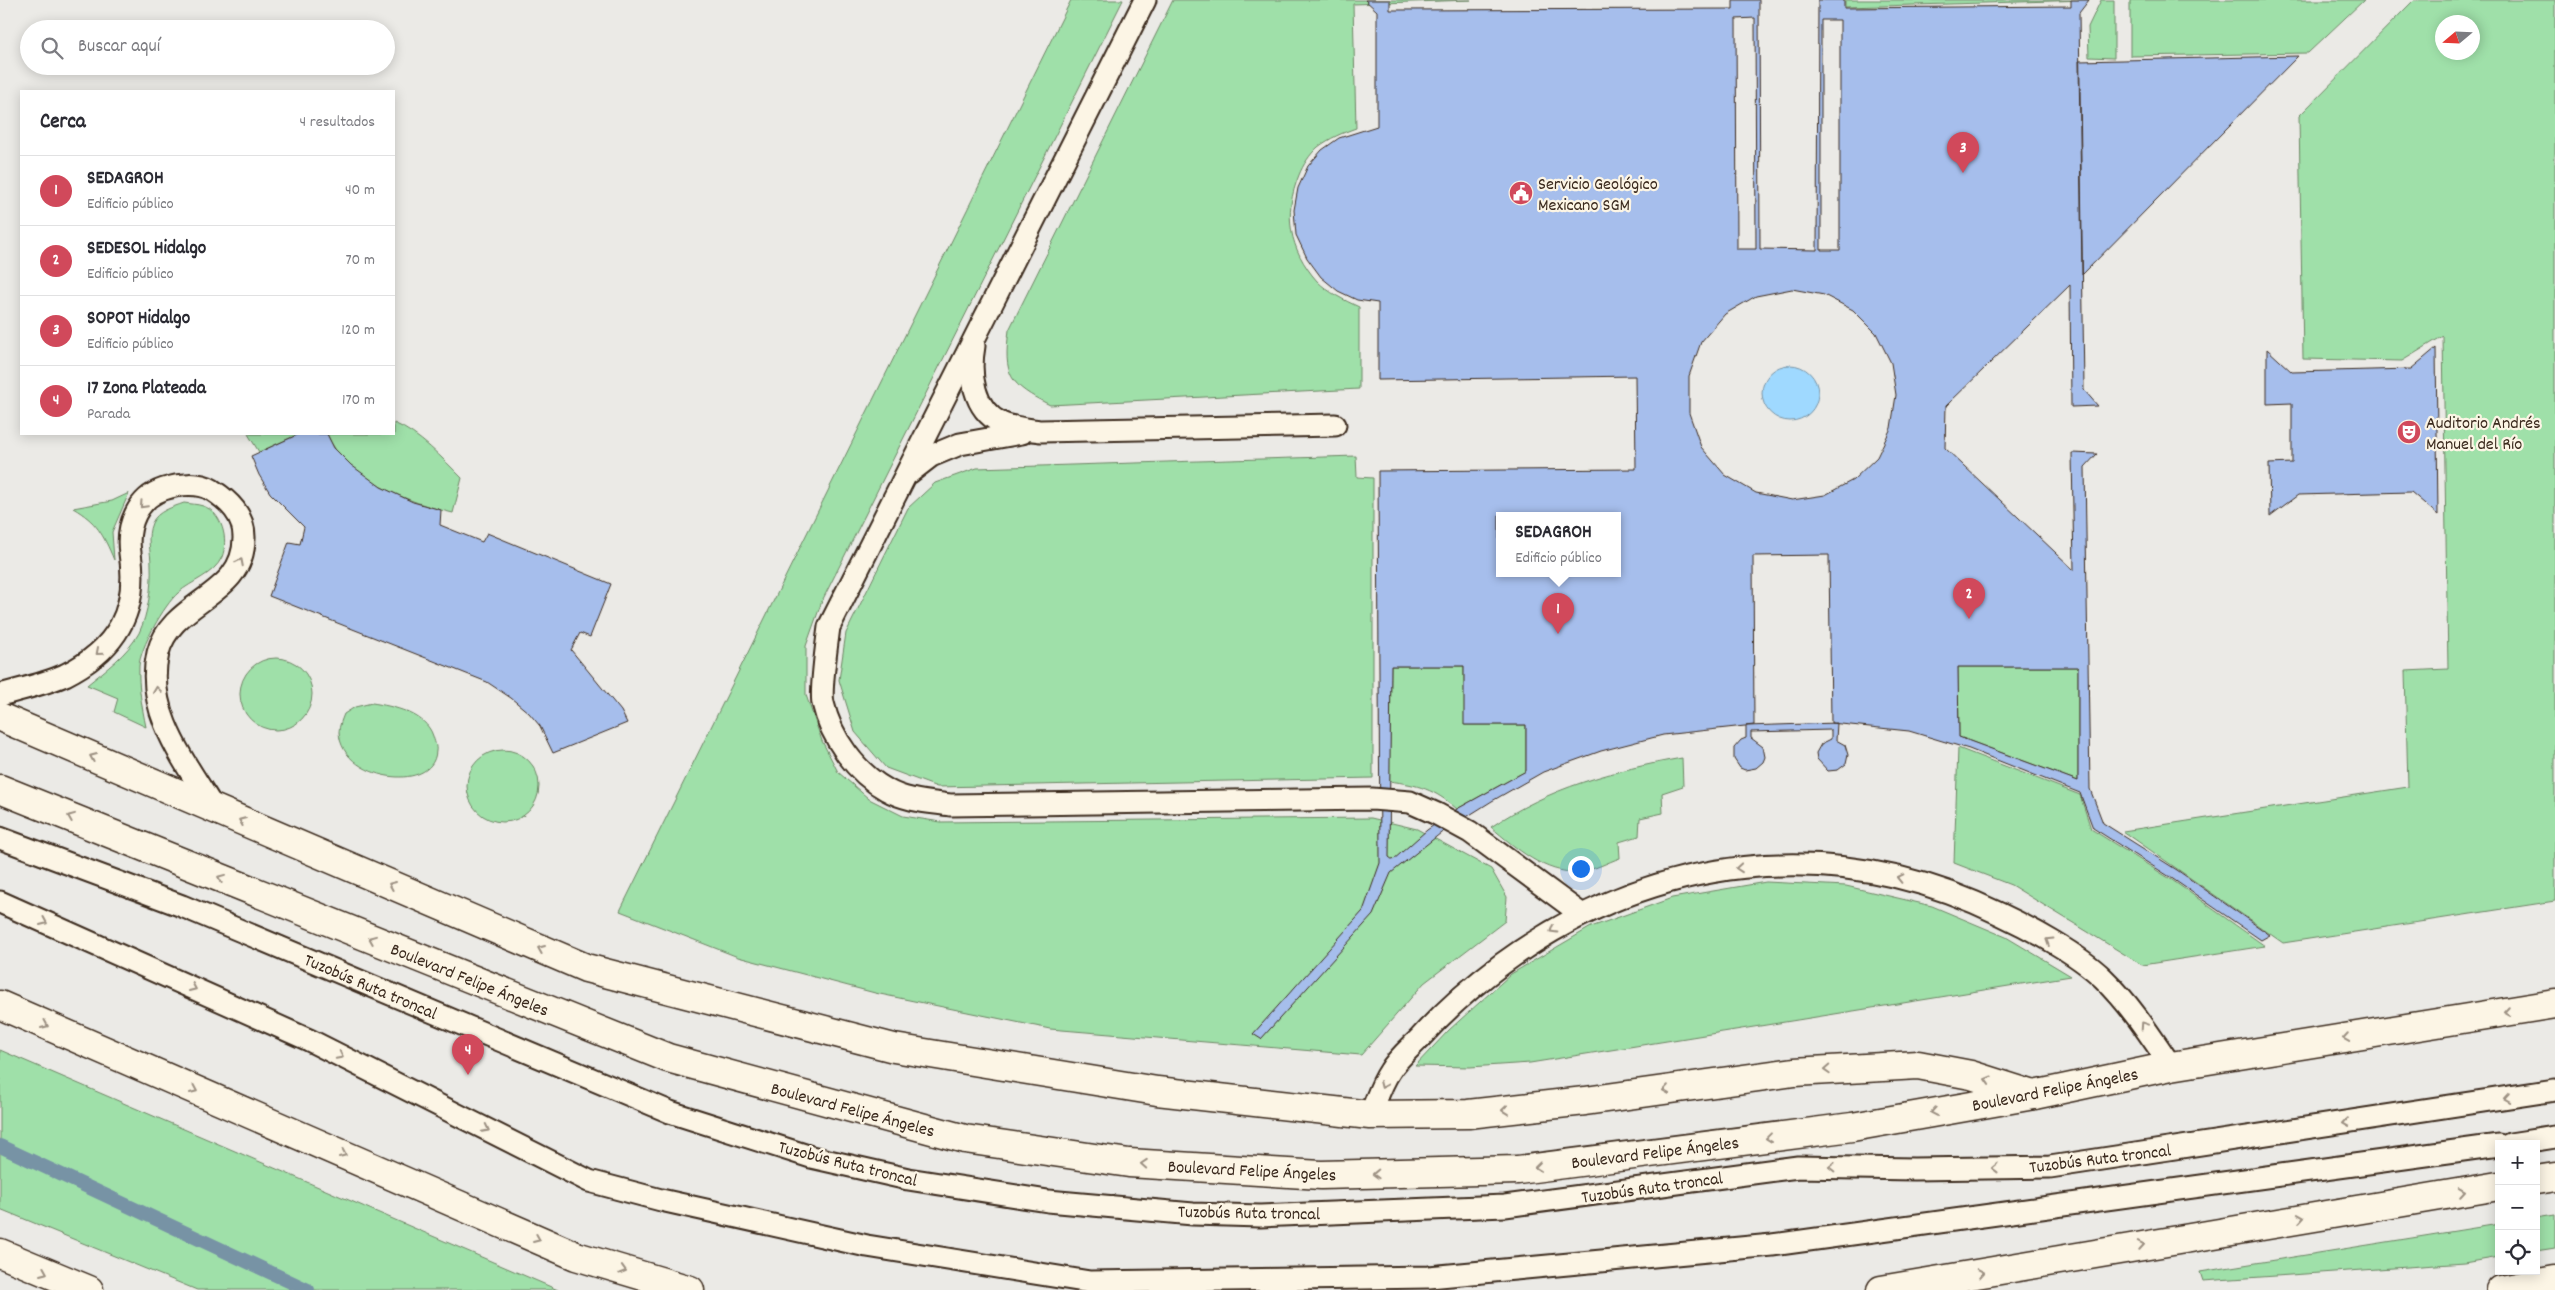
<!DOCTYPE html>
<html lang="es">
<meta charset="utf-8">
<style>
body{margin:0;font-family:Dekko,sans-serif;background:#f7f7f7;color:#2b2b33}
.controls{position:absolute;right:15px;bottom:15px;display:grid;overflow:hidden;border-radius:0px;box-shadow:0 2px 12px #0003}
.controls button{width:45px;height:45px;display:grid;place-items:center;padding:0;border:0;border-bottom:1px solid #e1e1e2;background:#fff;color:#2b2b33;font:25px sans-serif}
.compass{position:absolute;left:2435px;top:15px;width:45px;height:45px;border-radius:50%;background:#fff;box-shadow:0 2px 12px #0003;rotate:251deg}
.you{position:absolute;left:1580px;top:868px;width:18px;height:18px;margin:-12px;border:4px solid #fff;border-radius:50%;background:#1a73e8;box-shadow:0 0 0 8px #1a73e833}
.badge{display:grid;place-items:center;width:32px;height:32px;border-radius:50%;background:#d1495b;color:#fff;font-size:16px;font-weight:700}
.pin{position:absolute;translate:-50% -41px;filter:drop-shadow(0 1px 2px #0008)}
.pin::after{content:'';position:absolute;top:26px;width:18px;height:15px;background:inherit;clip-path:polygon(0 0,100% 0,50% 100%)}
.popup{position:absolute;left:1496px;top:512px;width:125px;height:65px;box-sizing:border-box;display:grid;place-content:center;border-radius:0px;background:#fff;filter:drop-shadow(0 1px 4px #0005);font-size:16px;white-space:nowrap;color:#7c7c81}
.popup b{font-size:19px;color:#2b2b33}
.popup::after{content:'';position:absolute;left:50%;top:100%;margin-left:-10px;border:10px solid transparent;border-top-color:#fff}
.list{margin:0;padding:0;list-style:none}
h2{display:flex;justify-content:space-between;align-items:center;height:65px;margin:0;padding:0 20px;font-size:21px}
h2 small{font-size:16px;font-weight:400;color:#7c7c81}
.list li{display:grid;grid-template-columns:32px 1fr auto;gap:15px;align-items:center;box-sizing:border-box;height:70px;padding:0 20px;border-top:1px solid #e1e1e2}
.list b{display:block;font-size:19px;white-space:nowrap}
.list p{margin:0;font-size:16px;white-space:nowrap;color:#7c7c81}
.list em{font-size:16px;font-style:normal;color:#7c7c81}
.icon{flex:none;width:28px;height:28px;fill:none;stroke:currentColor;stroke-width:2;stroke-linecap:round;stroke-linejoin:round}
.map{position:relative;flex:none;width:2555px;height:1290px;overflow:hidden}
.search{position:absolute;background:#fff;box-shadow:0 2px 12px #0003;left:20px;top:20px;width:375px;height:55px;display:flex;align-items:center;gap:12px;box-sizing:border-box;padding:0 18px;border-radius:28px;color:#7c7c81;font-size:19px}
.panel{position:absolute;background:#fff;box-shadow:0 2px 12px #0003;left:20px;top:90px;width:375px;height:345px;border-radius:0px}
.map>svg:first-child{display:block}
.green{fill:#9fe0a9;stroke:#6d8564;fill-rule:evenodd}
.water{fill:#9fd9ff;stroke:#7793a5}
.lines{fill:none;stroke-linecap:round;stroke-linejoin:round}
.stream{stroke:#7793a5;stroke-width:14}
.building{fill:#a6beec;stroke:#3b2a1e;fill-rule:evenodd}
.lane-casing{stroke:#3b2a1e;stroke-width:25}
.secondary-casing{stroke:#3b2a1e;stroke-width:31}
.primary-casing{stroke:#3b2a1e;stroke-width:31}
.highway-casing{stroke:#3b2a1e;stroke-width:31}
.lane{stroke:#fcf5e5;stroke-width:21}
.secondary{stroke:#fcf5e5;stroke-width:28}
.primary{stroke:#fcf5e5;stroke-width:28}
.highway{stroke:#fcf5e5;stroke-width:28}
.oneway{stroke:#9c9082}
.labels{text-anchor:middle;stroke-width:4.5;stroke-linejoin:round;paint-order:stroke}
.poi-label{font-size:18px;fill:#3b2a1e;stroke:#fcf5e5;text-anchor:start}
.street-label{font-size:18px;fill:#3b2a1e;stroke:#fcf5e5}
</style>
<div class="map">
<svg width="2555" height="1290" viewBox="0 0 2555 1290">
<rect width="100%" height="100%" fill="#ebeae6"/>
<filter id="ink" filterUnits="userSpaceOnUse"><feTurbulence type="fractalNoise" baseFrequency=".02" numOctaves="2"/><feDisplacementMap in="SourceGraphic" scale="10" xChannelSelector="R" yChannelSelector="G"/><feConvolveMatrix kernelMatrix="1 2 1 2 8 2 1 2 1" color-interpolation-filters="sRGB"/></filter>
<g filter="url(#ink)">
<path class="green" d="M 1071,0 L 1123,0 L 822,601 L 806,646 L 806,695 L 822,741 L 838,772 L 869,799 L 903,816 L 941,822 L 1371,818 L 1417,829 L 1491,869 L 1507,897 L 1505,921 L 1424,983 L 1361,1055 L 1050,1029 L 875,993 L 738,957 L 620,911 Z
M 1173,0 L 1471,0 L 1353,4 L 1356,128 C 1342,133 1330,138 1318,147 C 1310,154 1303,165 1299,175 C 1283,214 1289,249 1317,281 C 1329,293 1344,300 1359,307 L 1359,389 L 1050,405 C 1009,385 1003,375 1009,330 Z
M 1845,0 L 2088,0 L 1845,7 Z
M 2101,0 L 2114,0 L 2114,58 L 2089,57 L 2088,27 Z
M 2130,0 L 2364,0 L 2308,53 L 2130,56 Z
M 2414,0 L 2555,0 L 2555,901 L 2283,943 L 2123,831 L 2408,787 L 2405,671 L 2448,669 L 2443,336 L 2402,361 L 2303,359 L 2299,116 ZM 2442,22 L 2472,22 L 2472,52 L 2442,52 Z
M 394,423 C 420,434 442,458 462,478 L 453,513 C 410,503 345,479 327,434 L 394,434 Z
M 248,434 L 299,434 L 259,452 Z
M 1356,456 L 1357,477 L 1373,478 L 1373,778 L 937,787 L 886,768 L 855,732 L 839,680 L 846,633 L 908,508 L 935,483 L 977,468 Z
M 129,493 L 112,532 L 114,560 C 103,534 97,522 73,508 L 112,501 Z
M 184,503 C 190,504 197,504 203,506 C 222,512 229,540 222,557 C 214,575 191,581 178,593 C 164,605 140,648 139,666 C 138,687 142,707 146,727 L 114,712 L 118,698 L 87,685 C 105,670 127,655 139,633 C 148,614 152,586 151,565 C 151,551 146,537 152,523 C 157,511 173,507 184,503 Z
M240 694a36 36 0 1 1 72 0a36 36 0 1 1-72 0Z
M 1391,666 L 1464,666 L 1465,725 L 1526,725 L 1526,771 L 1457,809 C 1434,789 1419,785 1389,781 Z
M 1958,667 L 2078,667 L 2078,781 L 1959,737 Z
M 372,703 C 392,706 426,713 433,736 C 434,740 437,747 436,751 C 434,794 341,781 339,732 C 339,726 342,719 344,714 L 355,707 Z
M 1958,748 L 2080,795 L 2091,829 L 2172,880 L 2265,946 L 2142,965 L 2011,885 L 1954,863 Z
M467 786a36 36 0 1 1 72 0a36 36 0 1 1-72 0Z
M 1682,758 L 1683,786 L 1662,793 L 1663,813 L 1640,818 L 1639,836 L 1619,842 L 1620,858 C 1608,862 1592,871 1579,872 C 1544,874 1516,848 1491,827 C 1548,788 1614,770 1682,758 Z
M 1766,882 L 1846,886 L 1932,906 L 2006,937 L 2071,976 L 1530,1063 L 1470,1067 L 1415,1066 L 1449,1030 L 1511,974 L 1591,927 L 1672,898 Z
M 0,1050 L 558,1290 L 197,1290 L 0,1209 Z
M 2555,1215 L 2555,1248 L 2536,1251 L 2536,1218 Z
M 2499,1224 L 2499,1257 L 2465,1263 L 2203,1281 L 2200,1272 Z"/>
<path class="water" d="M1762 393a28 28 0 1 1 56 0a28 28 0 1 1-56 0Z"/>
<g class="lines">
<path class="stream" d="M 0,1146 L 308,1290"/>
</g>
<path class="building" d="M 1365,0 L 1390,0 L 1390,10 L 1733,9 L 1733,0 L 1759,0 L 1760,249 L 1817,250 L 1818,0 L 1844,0 L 1844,8 L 2071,6 L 2071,0 L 2089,0 L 2079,13 L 2084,390 L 2098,406 L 2071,407 L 2070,285 L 1946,406 L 1945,448 L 2074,570 L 2072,453 L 2097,454 L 2085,467 L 2090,789 L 2103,823 L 2177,870 L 2270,935 L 2261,940 L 2170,877 L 2093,828 L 2080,793 L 1969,749 L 1909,731 L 1831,723 L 1829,555 L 1753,556 L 1754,725 L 1663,735 L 1601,751 L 1543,772 L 1492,801 L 1441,833 L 1391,873 L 1373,915 L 1261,1039 L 1253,1034 L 1363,911 L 1380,863 L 1378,471 L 1636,469 L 1635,376 L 1378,380 L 1378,303 L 1357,300 L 1338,291 L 1321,277 L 1307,258 L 1296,235 L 1294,210 L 1298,188 L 1308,166 L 1322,150 L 1339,138 L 1377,126 L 1377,11 ZM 1755,18 L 1756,249 L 1737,249 L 1736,19 ZM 1821,20 L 1840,20 L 1840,250 L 1821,250 ZM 1792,289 L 1824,295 L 1853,310 L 1876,333 L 1891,363 L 1896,395 L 1891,428 L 1877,457 L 1853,480 L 1825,495 L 1792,500 L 1756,493 L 1725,475 L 1701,447 L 1689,413 L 1689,376 L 1701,342 L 1725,314 L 1756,296 ZM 1499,515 L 1617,515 L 1617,573 L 1499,573 ZM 1391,666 L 1464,666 L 1464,725 L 1526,725 L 1526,771 L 1457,809 L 1427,830 L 1393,860 L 1389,857 ZM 1958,667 L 2078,667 L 2078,781 L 1959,737 Z
M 2298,56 L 2082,275 L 2079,61 Z
M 2436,348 L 2438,515 L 2411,492 L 2298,495 L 2270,516 L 2269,464 L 2292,463 L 2292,403 L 2267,404 L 2267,349 L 2292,372 L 2411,369 Z
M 299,434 L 327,434 L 334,448 L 351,465 L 381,487 L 413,502 L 441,510 L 440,525 L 482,542 L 487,533 L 611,584 L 590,637 L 580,633 L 571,650 L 621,711 L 627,723 L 553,753 L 540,726 L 529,713 L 511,698 L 487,682 L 269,596 L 289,542 L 300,544 L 304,527 L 270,493 L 259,475 L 251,456 Z
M 1837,723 L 1836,740 L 1845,745 L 1848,755 L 1846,764 L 1838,770 L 1828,771 L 1817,759 L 1816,753 L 1821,744 L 1831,739 L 1831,730 L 1751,732 L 1751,738 L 1763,747 L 1765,757 L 1763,762 L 1756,768 L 1745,770 L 1740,768 L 1734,759 L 1734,748 L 1741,740 L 1746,738 L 1746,726 Z"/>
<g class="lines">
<g class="lane-casing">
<path id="lane" d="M 1145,0 L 829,627 C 827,643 820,690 823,703 C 831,738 856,773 887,790 C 906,801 930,802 950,805 L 1372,799 L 1410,802 L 1437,814 L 1470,832 L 1581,914
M 974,346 C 969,374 973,409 1001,423 C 1012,428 1028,429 1040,431 L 1335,425
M 909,473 L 931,456 L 960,444 L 1022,433
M 0,695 C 21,689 45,684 65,675 C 117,649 139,610 130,553 C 126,526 137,498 164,489 C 179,484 199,482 212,490 C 229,501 244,515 244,537 C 245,598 171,599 158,653 C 144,711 186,763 214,809
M 0,838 L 182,906 L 670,1112 L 811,1157 L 908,1179 L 1048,1201 L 1193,1214 L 1260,1216 L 1505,1206 L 1798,1167 L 1914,1169 L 2050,1167 L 2555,1090
M 0,902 L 309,1040 L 589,1181 L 661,1200 L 867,1246 L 1090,1282 L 1429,1277 L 1772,1245 L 2499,1145
M 1370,1115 C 1376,1101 1381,1084 1390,1071 C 1397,1059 1409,1049 1419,1039 C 1444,1011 1471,987 1502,964 C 1651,855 1832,832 2000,914 C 2032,929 2078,954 2103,978 C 2130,1004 2150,1035 2171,1066
M 2510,1144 L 2555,1137"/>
</g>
<g class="secondary-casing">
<path id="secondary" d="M 0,717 L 586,968 L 894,1048 L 1157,1091 L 1370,1115 L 1468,1114 L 1585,1101 L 1794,1072 L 1918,1065 L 1971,1075 L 2034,1095
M 0,1253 L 89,1290"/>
</g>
<g class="primary-casing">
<path id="primary" d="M 2501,1290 L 2555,1280"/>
</g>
<g class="highway-casing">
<path id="highway" d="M 0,789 L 668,1058 L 965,1139 L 1129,1163 L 1321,1175 L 1518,1170 L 1852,1127 L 2034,1095 L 2171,1066 L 2555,1004
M 0,1005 L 576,1256 L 690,1290
M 2536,1180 L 2555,1177
M 1881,1290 L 2499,1186"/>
</g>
<use href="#lane" class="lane"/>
<use href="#secondary" class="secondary"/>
<use href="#primary" class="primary"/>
<use href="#highway" class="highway"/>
</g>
<defs><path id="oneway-chevron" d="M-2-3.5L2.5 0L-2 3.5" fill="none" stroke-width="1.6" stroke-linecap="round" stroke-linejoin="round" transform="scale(1.25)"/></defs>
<g class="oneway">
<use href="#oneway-chevron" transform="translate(143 505) rotate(133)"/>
<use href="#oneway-chevron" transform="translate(240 562) rotate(-63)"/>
<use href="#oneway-chevron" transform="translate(99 652) rotate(139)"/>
<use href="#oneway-chevron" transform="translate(157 690) rotate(-98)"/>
<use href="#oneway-chevron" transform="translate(93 757) rotate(-157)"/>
<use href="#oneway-chevron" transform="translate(71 817) rotate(-158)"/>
<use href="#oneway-chevron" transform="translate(242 821) rotate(-157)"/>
<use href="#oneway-chevron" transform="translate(1739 868) rotate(175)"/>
<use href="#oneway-chevron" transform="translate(221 878) rotate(-158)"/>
<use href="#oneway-chevron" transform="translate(1900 878) rotate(-167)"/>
<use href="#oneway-chevron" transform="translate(392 885) rotate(-157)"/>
<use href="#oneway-chevron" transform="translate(44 922) rotate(24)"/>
<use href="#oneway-chevron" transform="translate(1553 930) rotate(149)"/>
<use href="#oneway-chevron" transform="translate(372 939) rotate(-158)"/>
<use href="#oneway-chevron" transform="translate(2049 941) rotate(-148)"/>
<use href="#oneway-chevron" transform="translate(541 949) rotate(-157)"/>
<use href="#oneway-chevron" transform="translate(193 988) rotate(24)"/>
<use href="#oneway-chevron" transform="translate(2507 1012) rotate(171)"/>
<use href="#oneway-chevron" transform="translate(45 1025) rotate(24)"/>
<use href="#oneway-chevron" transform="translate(2144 1025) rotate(-124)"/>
<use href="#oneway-chevron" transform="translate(2346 1038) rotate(171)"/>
<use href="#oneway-chevron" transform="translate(340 1056) rotate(27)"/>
<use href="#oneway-chevron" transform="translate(1827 1070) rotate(177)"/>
<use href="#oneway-chevron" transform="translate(1988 1080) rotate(-163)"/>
<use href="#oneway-chevron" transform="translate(1383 1085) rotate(114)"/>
<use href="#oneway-chevron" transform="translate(194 1090) rotate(24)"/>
<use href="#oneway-chevron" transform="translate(1666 1090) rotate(172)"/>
<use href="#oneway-chevron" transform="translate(2507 1098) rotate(171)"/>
<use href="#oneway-chevron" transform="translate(1505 1110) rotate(174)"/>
<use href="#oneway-chevron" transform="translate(1934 1112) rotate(170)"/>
<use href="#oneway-chevron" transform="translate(2346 1123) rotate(172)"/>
<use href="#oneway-chevron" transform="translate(486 1129) rotate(27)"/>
<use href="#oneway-chevron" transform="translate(1769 1138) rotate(173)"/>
<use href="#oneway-chevron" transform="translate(343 1154) rotate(24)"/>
<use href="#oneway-chevron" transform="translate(1144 1164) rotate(-176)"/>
<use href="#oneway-chevron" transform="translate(1538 1167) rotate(173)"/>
<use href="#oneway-chevron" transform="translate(1832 1167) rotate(-179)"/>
<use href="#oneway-chevron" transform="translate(1995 1168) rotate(179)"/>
<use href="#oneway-chevron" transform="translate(1376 1174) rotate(178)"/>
<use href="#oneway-chevron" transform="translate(2462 1192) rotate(-9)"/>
<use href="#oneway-chevron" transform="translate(2301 1218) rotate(-9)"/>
<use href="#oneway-chevron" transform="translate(537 1239) rotate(23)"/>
<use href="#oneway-chevron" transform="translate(2141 1245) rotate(-10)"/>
<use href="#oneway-chevron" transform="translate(623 1270) rotate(17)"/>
<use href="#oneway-chevron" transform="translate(44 1272) rotate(23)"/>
<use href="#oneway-chevron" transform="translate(1981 1273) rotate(-10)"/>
</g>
</g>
<defs>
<g id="civic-disc" transform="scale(1.25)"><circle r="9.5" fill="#d1495b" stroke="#fcf5e5"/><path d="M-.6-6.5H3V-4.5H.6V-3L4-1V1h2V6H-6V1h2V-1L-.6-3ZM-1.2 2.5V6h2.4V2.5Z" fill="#fff"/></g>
<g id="theatre-disc" transform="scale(1.25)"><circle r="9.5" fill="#d1495b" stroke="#fcf5e5"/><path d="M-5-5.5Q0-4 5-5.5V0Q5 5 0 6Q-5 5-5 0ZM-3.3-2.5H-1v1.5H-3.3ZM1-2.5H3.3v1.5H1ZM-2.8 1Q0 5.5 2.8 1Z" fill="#fff"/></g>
</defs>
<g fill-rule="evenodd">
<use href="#civic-disc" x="1521" y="193"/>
<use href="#theatre-disc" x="2409" y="432"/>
</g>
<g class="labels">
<g class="poi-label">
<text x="1538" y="189">Servicio Geológico<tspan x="1538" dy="21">Mexicano SGM</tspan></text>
<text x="2426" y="428">Auditorio Andrés<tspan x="2426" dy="21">Manuel del Río</tspan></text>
</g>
<g class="street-label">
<text transform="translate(470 979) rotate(22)" y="6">Boulevard Felipe Ángeles</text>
<text transform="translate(371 986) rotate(23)" y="6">Tuzobús Ruta troncal</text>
<text transform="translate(2055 1089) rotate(-11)" y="6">Boulevard Felipe Ángeles</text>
<text transform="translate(853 1109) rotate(15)" y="6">Boulevard Felipe Ángeles</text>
<text transform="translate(1655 1152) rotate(-7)" y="6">Boulevard Felipe Ángeles</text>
<text transform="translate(2100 1158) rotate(-7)" y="6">Tuzobús Ruta troncal</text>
<text transform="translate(848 1163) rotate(14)" y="6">Tuzobús Ruta troncal</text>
<text transform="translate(1252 1170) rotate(3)" y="6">Boulevard Felipe Ángeles</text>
<text transform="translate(1652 1187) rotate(-8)" y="6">Tuzobús Ruta troncal</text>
<text transform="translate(1249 1212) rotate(1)" y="6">Tuzobús Ruta troncal</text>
</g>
</g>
</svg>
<div class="controls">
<button>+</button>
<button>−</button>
<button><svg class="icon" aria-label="locate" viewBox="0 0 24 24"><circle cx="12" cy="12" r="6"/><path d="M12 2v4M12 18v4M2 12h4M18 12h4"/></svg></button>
</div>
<svg class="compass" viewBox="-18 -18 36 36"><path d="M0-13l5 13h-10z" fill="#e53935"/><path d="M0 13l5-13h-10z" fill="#7c7c81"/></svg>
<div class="you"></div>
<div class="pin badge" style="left:1558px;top:634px">1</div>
<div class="popup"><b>SEDAGROH</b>Edificio público</div>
<div class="pin badge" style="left:1969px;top:619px">2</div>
<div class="pin badge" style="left:1963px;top:173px">3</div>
<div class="pin badge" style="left:468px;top:1075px">4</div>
<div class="search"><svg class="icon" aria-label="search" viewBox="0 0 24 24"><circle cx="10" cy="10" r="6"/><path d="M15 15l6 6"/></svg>Buscar aquí</div>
<section class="panel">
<h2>Cerca<small>4 resultados</small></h2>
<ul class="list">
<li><span class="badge">1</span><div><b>SEDAGROH</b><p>Edificio público</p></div><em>40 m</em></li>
<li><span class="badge">2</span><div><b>SEDESOL Hidalgo</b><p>Edificio público</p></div><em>70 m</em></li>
<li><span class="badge">3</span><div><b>SOPOT Hidalgo</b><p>Edificio público</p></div><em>120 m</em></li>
<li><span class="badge">4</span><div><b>17 Zona Plateada</b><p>Parada</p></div><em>170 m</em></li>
</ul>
</section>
</div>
